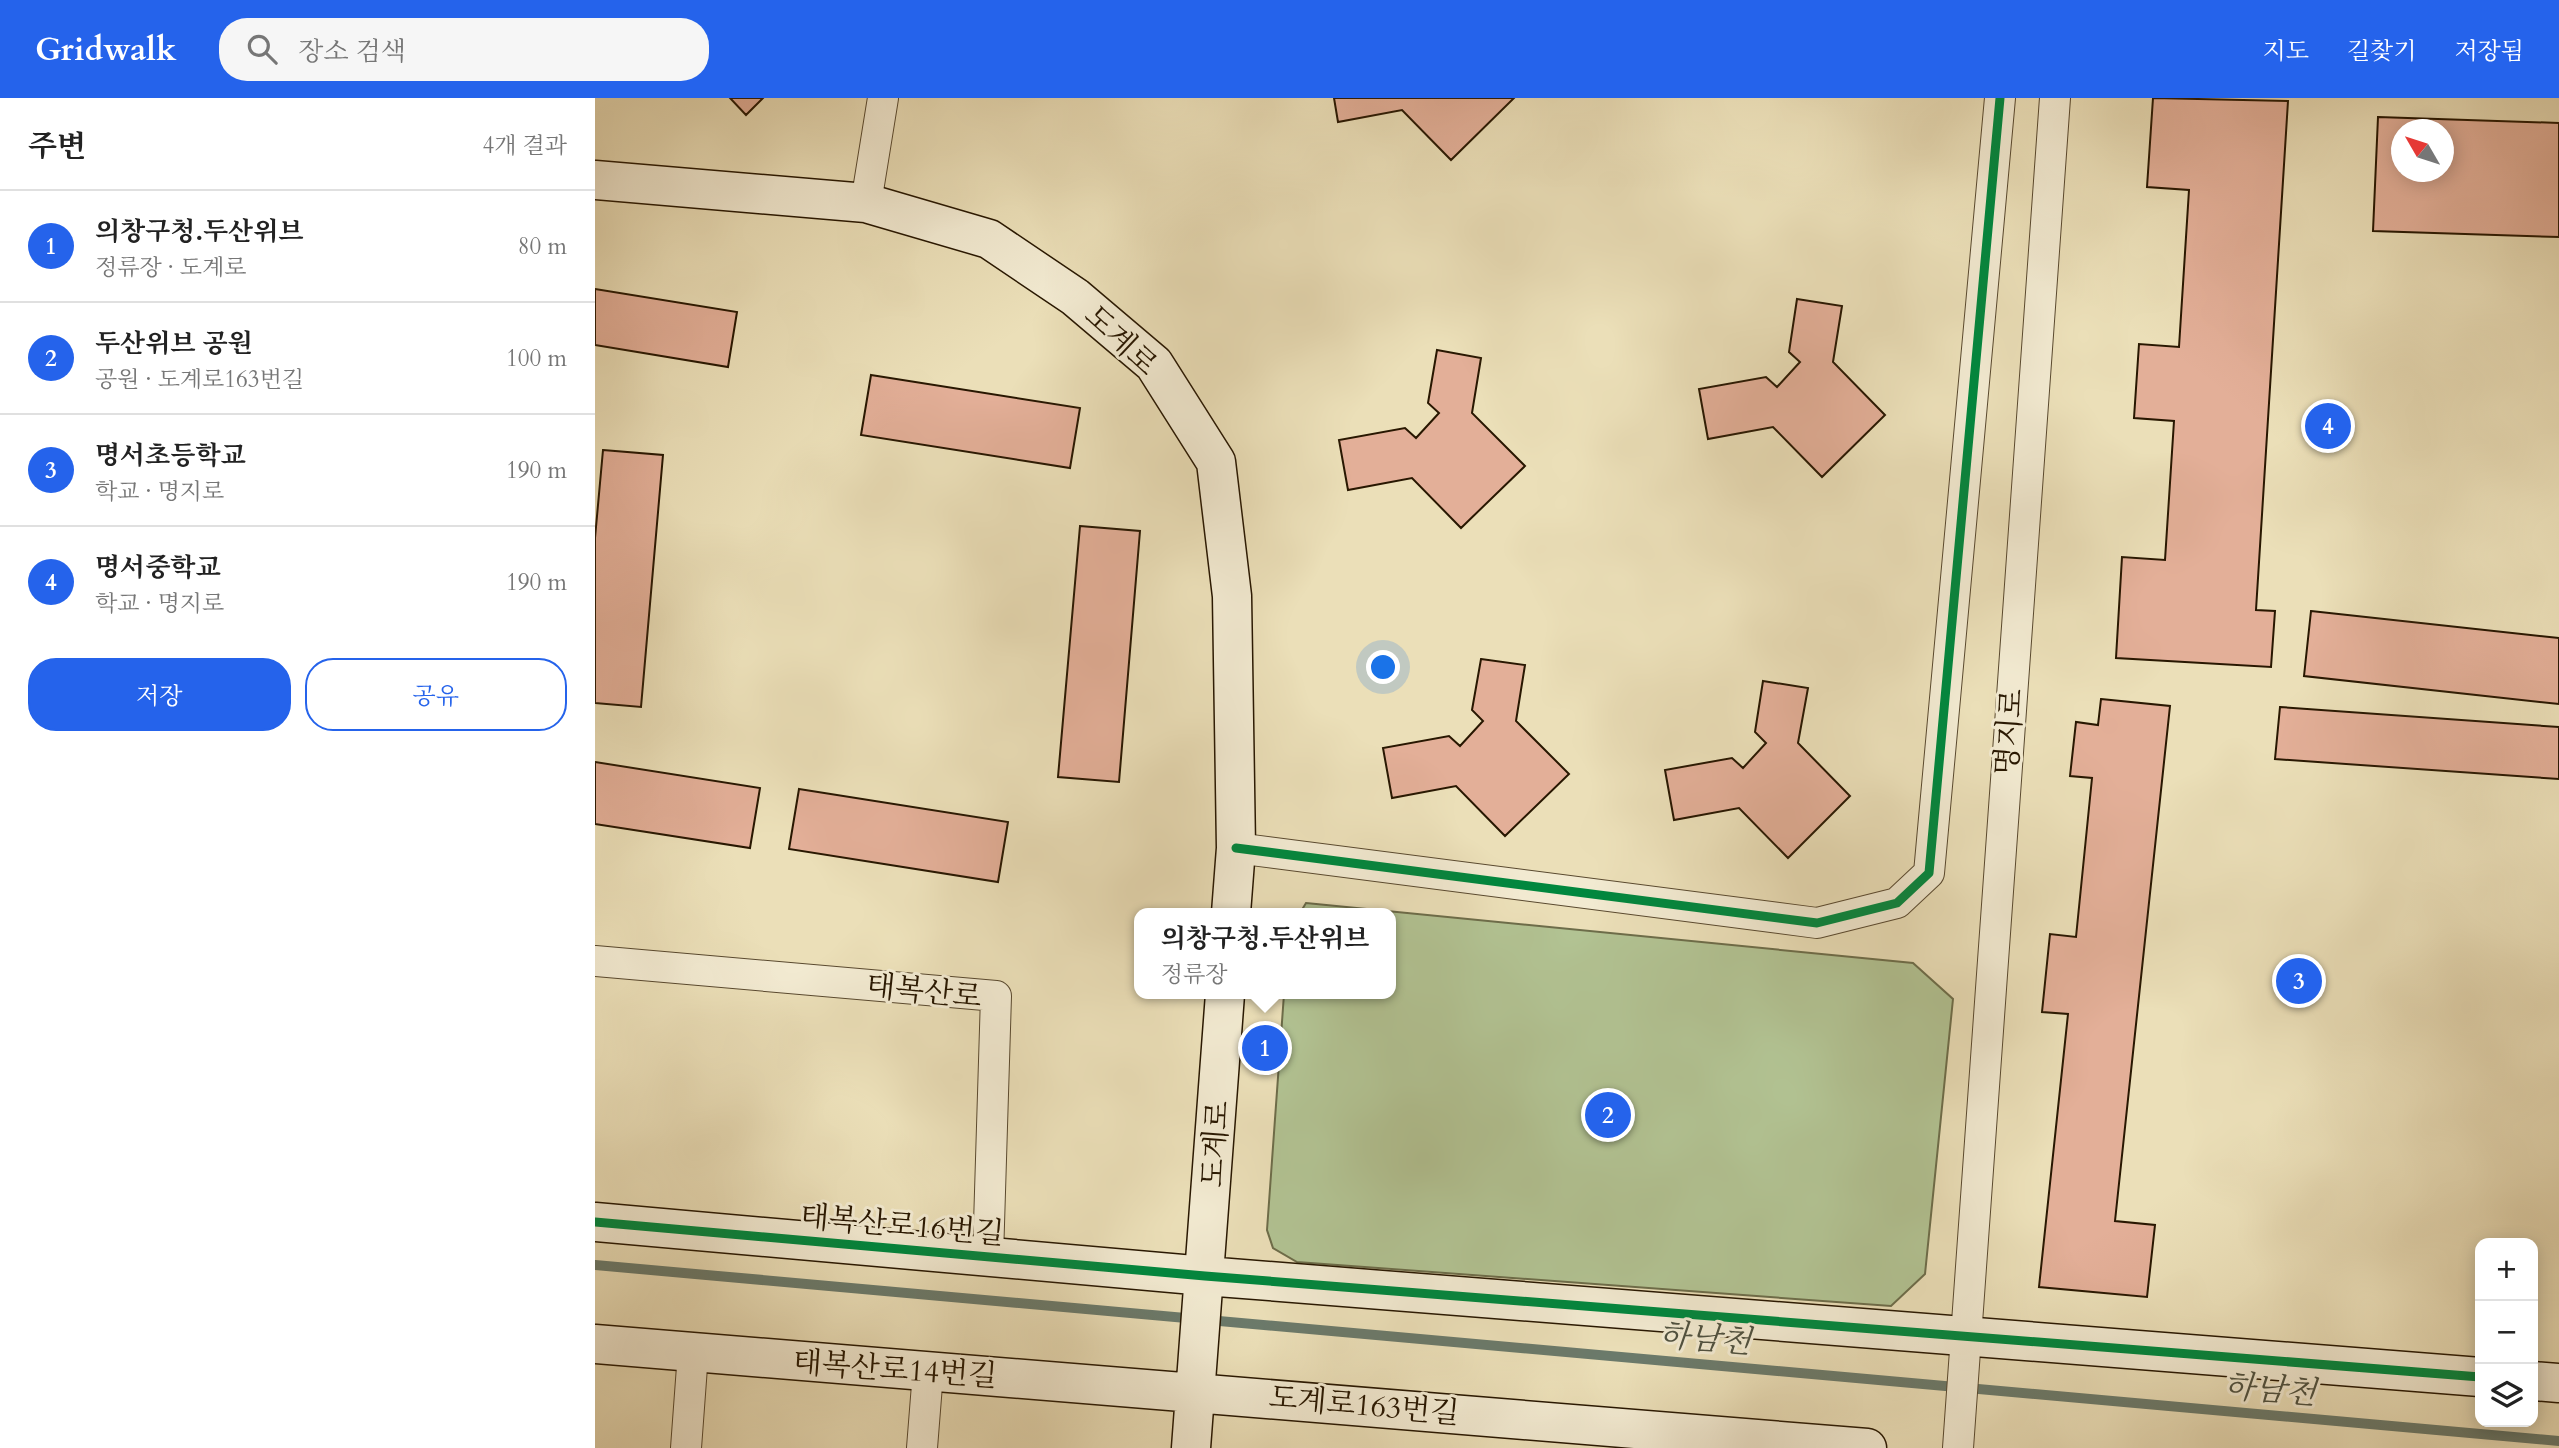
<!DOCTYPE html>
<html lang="ko">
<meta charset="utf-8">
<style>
body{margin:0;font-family:Cardo,"Noto Serif KR",serif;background:#f6f6f6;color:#222}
.controls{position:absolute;right:21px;bottom:21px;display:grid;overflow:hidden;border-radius:14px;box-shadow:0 4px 18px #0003}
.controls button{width:63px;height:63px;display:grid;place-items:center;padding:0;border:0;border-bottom:2px solid #e0e0e0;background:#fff;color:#222;font:35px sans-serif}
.compass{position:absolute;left:1796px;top:21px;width:63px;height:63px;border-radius:50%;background:#fff;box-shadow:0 4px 18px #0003;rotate:309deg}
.you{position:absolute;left:789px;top:570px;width:24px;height:24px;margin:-18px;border:5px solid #fff;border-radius:50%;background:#1a73e8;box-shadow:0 0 0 10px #1a73e833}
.badge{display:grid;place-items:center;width:46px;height:46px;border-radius:50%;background:#2563eb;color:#fff;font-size:23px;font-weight:700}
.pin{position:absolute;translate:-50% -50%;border:4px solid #fff;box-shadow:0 2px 7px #0006}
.popup{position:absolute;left:539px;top:810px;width:262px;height:91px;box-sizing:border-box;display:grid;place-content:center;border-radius:14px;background:#fff;filter:drop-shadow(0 2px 5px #0005);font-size:23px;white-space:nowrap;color:#767676}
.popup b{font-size:26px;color:#222}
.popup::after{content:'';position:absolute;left:50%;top:100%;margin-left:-14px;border:14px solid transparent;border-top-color:#fff}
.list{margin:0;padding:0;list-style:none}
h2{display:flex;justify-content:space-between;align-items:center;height:91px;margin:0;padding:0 28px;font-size:30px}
h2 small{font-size:23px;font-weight:400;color:#767676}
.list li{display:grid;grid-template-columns:46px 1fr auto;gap:21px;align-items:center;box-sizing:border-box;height:112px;padding:0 28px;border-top:2px solid #e0e0e0}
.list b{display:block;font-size:26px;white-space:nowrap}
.list p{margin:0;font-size:23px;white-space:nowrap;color:#767676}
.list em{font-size:23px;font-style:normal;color:#767676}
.actions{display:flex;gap:14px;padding:21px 28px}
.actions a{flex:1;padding:16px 0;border:2px solid #2563eb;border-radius:28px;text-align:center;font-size:24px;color:#2563eb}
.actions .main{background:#2563eb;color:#fff}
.icon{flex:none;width:38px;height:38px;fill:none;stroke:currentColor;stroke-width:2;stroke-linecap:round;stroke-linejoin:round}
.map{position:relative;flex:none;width:1964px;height:1350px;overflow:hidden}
header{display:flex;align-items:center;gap:42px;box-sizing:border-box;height:98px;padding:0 35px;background:#2563eb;color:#fff}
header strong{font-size:33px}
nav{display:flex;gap:38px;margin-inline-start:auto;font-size:24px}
.search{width:490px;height:63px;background:#f6f6f6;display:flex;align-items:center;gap:18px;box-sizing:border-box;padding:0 24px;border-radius:28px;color:#767676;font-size:26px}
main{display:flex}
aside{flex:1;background:#fff}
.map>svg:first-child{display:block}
.green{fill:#b2c393;stroke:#6d6d4a;stroke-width:2}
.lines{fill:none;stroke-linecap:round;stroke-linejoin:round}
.stream{stroke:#6b7a6b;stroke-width:10}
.building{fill:#e3af98;stroke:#281701;stroke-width:2;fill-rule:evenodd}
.street-casing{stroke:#59492f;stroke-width:32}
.secondary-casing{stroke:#281701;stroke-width:41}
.street{stroke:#f2ead1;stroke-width:30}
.secondary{stroke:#f2ead1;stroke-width:38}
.cycleway-casing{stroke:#f2ead1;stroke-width:13}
.cycleway{stroke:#00873e;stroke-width:9}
.labels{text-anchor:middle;stroke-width:6;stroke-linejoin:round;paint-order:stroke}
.street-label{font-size:30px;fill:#281701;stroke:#f2ead1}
.water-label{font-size:32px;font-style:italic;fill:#4f513f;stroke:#f2ead1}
</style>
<header>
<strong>Gridwalk</strong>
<div class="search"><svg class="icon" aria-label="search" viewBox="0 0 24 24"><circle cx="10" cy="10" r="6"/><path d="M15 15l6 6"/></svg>장소 검색</div>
<nav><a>지도</a><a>길찾기</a><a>저장됨</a></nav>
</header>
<main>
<aside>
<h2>주변<small>4개 결과</small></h2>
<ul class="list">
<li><span class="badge">1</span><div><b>의창구청.두산위브</b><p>정류장 · 도계로</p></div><em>80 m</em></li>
<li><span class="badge">2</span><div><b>두산위브 공원</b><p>공원 · 도계로163번길</p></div><em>100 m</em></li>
<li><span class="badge">3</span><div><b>명서초등학교</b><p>학교 · 명지로</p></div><em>190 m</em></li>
<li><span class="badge">4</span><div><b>명서중학교</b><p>학교 · 명지로</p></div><em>190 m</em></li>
</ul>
<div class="actions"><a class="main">저장</a><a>공유</a></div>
</aside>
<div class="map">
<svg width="1964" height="1350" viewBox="0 0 1964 1350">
<rect width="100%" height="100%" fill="#ebdfb8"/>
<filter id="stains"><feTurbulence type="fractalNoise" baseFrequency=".00286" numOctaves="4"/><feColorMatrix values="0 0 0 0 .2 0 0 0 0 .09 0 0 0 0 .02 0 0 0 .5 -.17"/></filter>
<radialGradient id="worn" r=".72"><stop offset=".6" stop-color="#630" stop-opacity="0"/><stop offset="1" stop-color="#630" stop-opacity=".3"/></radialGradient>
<path class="green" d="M 711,805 L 1318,865 L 1358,901 L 1330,1176 L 1296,1208 L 702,1164 L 678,1150 L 672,1132 L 689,896 L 796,896 L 796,815 L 705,815 Z"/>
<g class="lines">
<path class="stream" d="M 0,1167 L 1964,1343"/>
</g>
<path class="building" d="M 135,0 L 168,0 L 151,17 Z
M 739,0 L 919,0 L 856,62 L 807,12 L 743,24 Z
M 1558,0 L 1693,3 L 1661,512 L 1680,513 L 1676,569 L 1521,560 L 1527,459 L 1570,462 L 1579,323 L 1539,320 L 1544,246 L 1584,249 L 1594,92 L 1552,89 Z
M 1783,19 L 1964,25 L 1964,139 L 1778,133 ZM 1806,32 L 1848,32 L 1848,74 L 1806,74 Z
M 0,191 L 142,214 L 133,269 L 0,247 Z
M 1202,201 L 1247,208 L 1238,264 L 1290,317 L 1227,379 L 1178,329 L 1113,341 L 1104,291 L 1171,279 L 1182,289 L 1205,264 L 1194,254 Z
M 842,252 L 886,260 L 877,315 L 930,368 L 866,430 L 817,380 L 753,392 L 744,342 L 810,330 L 821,340 L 844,315 L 833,305 Z
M 276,277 L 485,310 L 475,370 L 266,337 Z
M 8,352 L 68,357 L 46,609 L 0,605 L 0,440 Z
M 485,428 L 545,433 L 524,684 L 463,679 Z
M 1716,513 L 1964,540 L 1964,606 L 1709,578 Z
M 886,561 L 930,567 L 921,623 L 974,676 L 910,738 L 861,688 L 797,700 L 788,650 L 854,638 L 865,648 L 888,623 L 877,612 Z
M 1168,583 L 1213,590 L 1203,645 L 1255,698 L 1193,760 L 1144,710 L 1079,722 L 1070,672 L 1137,660 L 1148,670 L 1171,645 L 1160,634 Z
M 1506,601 L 1575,608 L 1520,1123 L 1560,1127 L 1552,1199 L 1444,1189 L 1473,916 L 1447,914 L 1455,836 L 1481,839 L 1497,680 L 1475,678 L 1481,624 L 1503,627 Z
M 1685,609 L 1964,629 L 1964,681 L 1680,661 Z
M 0,664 L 165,690 L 155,750 L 0,726 Z
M 204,691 L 413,724 L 403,784 L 194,751 Z"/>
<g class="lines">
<g class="street-casing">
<path id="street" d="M 271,105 L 288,0
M 641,750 L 1222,825 L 1302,805 L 1334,775 L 1405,0
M 0,863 L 401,898 L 393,1159
M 91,1350 L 98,1255
M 327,1350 L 333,1274
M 1363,1350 L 1460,0"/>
</g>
<g class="secondary-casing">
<path id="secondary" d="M 0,82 L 271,105 L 394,141 L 480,199 L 559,266 L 621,364 L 637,498 L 641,750 L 636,815
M 0,1124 L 610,1178 L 1885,1279
M 0,1246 L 1272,1350
M 1938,1283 L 1964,1285
M 596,1350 L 630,896"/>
</g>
<use href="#street" class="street"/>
<use href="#secondary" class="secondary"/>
<g class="cycleway-casing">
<path id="cycleway" d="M 641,750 L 1222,825 L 1302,805 L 1334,775 L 1405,0
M 0,1124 L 610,1178 L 1885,1279"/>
</g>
<use href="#cycleway" class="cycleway"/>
</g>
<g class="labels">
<g class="street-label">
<text transform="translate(526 242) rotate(43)" y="10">도계로</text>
<text transform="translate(1414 634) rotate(-86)" y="10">명지로</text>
<text transform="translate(329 893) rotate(6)" y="10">태복산로</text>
<text transform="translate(620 1046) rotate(-86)" y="10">도계로</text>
<text transform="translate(307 1127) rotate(5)" y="10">태복산로16번길</text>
<text transform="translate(300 1271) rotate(4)" y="10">태복산로14번길</text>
<text transform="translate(769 1307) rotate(5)" y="10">도계로163번길</text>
</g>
<g class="water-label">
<text transform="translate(1110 1240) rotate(5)" y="11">하남천</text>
<text transform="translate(1675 1291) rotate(5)" y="11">하남천</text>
</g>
</g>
<rect width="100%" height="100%" filter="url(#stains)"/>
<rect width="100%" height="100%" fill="url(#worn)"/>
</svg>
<div class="controls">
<button>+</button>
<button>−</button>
<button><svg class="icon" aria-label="layers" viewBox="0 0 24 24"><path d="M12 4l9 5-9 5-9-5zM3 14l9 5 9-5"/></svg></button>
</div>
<svg class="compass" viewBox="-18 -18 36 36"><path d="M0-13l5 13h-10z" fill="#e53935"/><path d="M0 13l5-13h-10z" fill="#767676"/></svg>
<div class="you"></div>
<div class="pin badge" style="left:670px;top:950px">1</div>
<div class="popup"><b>의창구청.두산위브</b>정류장</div>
<div class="pin badge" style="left:1013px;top:1017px">2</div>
<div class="pin badge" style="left:1704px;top:883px">3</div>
<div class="pin badge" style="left:1733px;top:328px">4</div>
</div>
</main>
